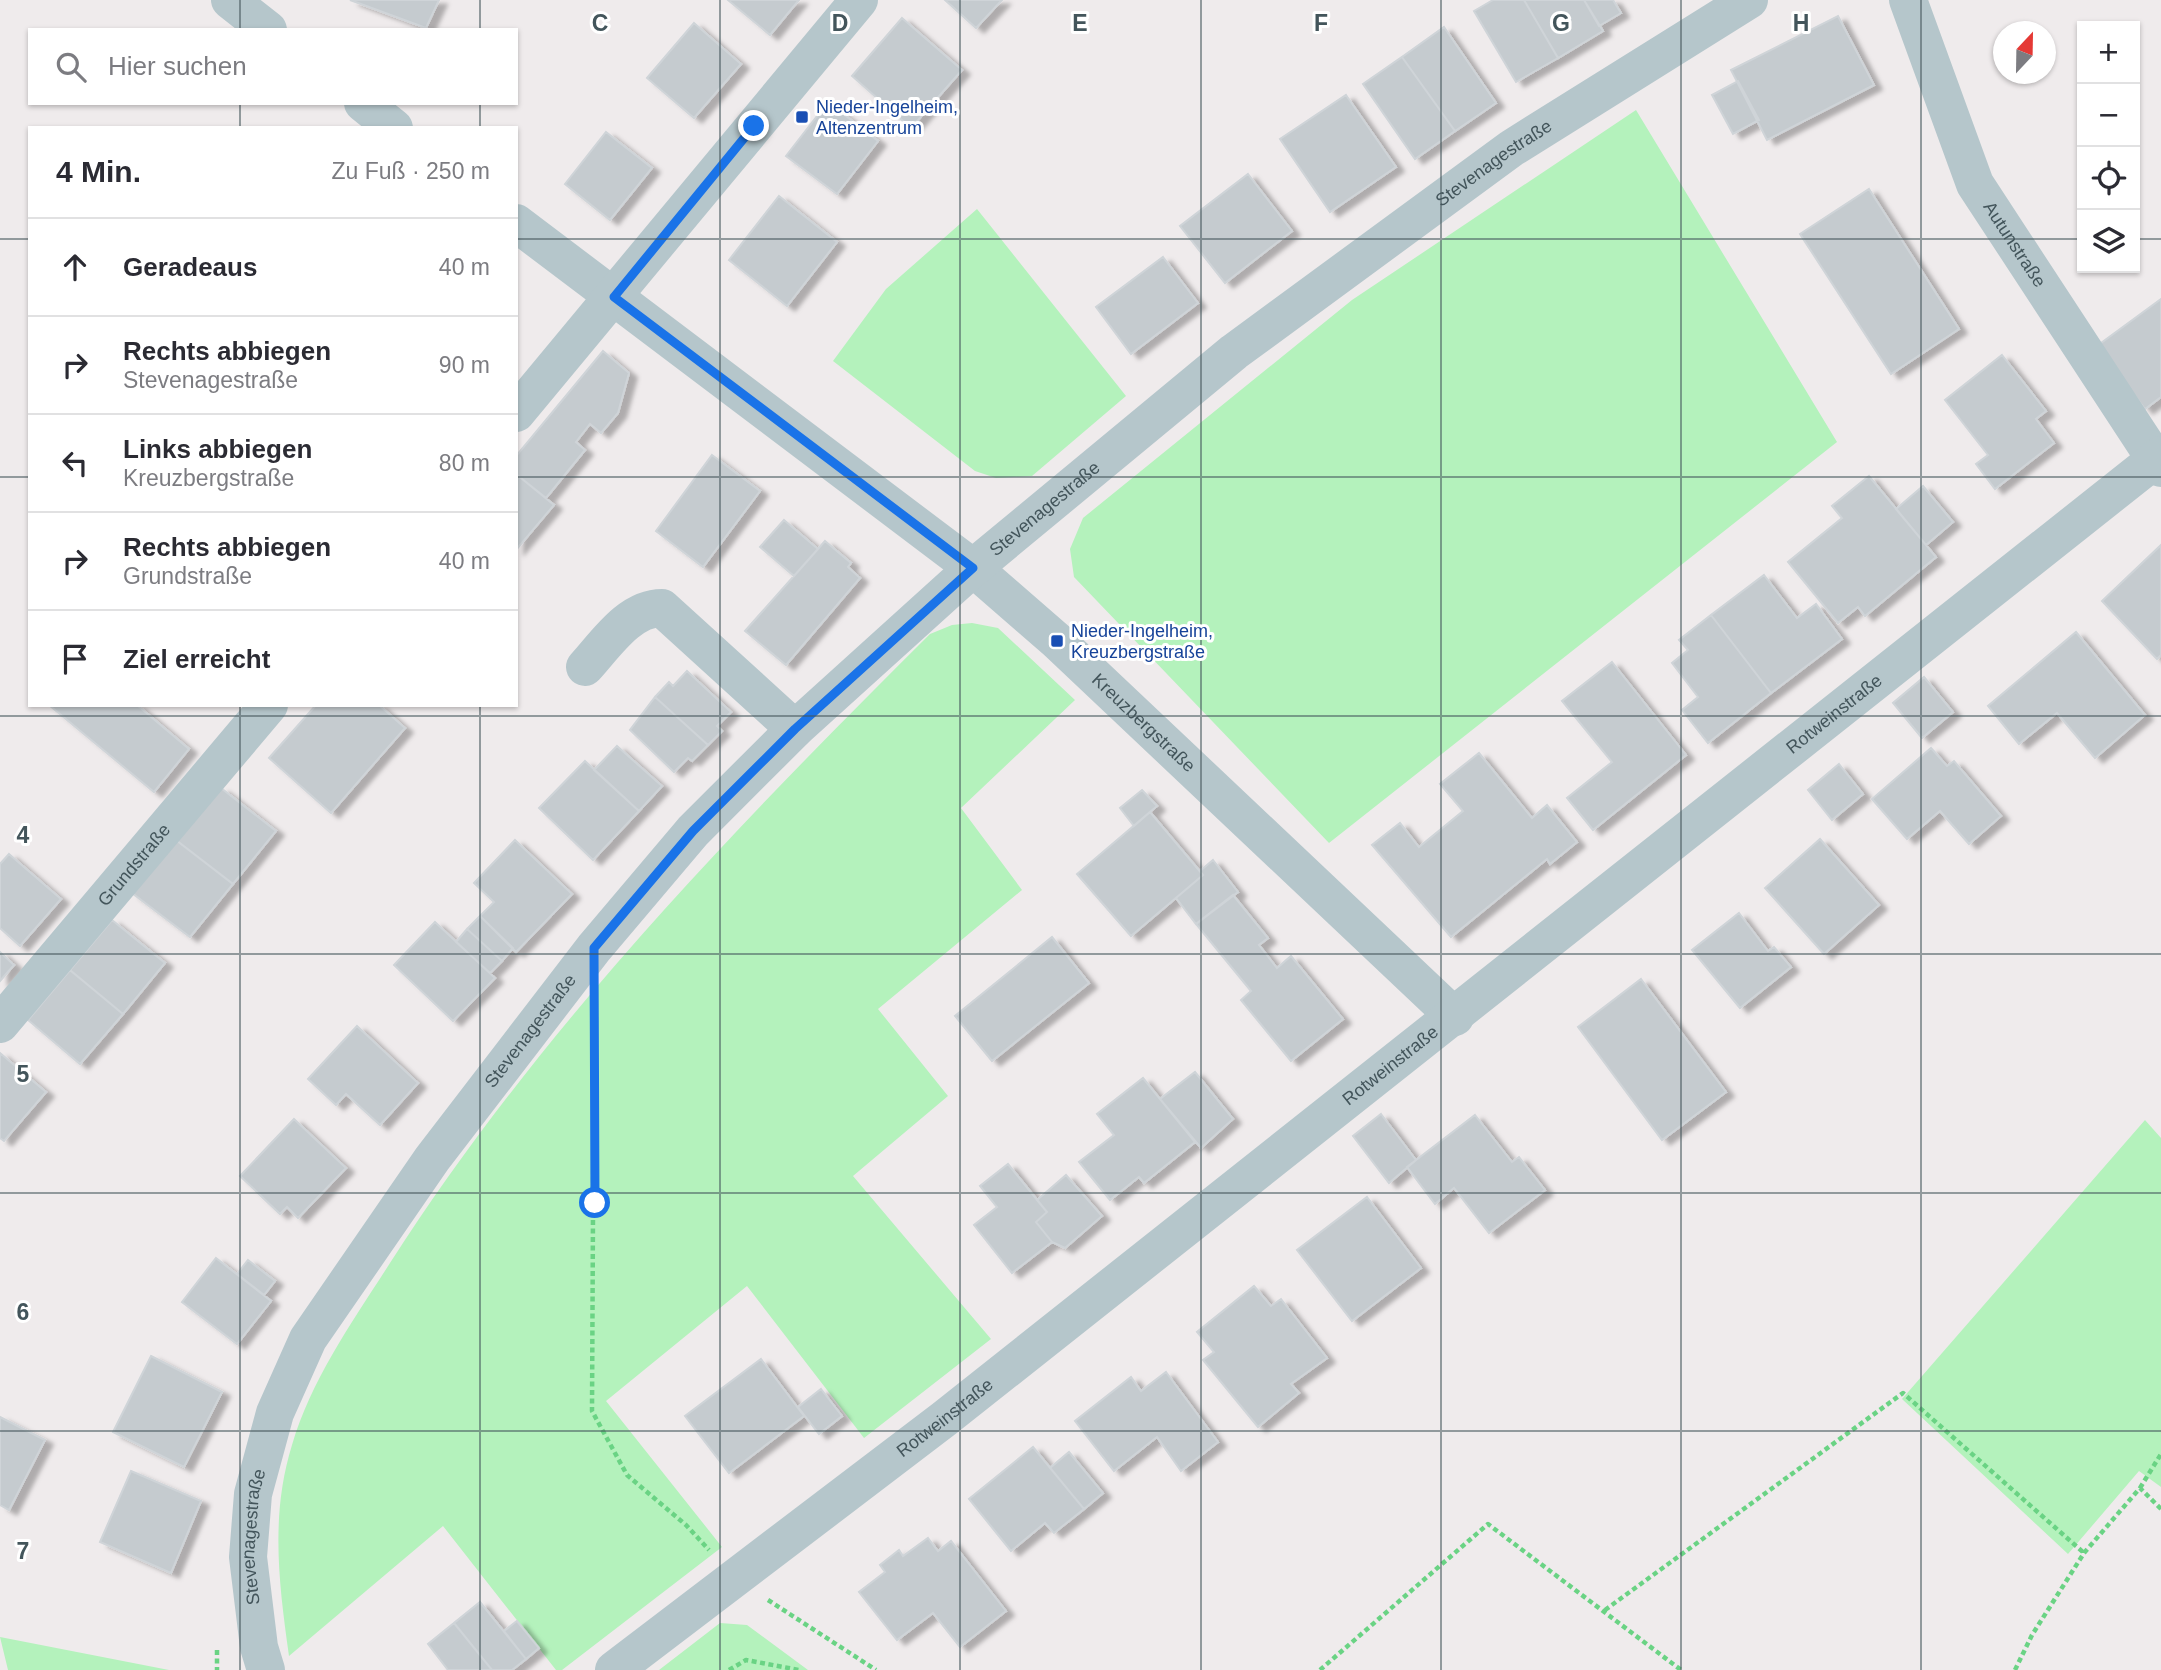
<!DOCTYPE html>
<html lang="de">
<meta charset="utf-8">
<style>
body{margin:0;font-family:Helvetica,sans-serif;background:#f2f2f3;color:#2b2b33}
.controls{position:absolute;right:21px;top:21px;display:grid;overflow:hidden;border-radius:0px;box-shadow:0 2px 5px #0004}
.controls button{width:63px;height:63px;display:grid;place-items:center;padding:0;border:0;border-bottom:2px solid #e1e1e2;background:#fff;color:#2b2b33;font:35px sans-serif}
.compass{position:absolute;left:1993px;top:21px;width:63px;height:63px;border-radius:50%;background:#fff;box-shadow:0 2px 5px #0004;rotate:22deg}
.stop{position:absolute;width:21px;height:21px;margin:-16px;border:5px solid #1a73e8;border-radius:50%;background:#fff}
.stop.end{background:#1a73e8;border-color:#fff;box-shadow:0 2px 7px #0008}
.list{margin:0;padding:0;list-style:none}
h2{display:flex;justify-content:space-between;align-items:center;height:91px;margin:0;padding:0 28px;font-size:30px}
h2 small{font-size:23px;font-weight:400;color:#7c7c81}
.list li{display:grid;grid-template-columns:46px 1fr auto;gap:21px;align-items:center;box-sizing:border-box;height:98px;padding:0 28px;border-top:2px solid #e1e1e2}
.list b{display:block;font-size:26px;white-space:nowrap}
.list p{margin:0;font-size:23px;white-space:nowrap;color:#7c7c81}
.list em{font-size:23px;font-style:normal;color:#7c7c81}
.icon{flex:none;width:38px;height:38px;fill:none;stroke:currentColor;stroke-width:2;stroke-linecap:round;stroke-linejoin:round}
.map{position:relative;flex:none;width:2161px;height:1670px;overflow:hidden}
.search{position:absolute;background:#fff;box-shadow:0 2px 5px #0004;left:28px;top:28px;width:490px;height:77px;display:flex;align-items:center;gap:18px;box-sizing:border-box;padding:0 24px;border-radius:0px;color:#7c7c81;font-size:26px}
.panel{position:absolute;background:#fff;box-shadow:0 2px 5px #0004;left:28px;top:126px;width:490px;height:581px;border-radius:0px}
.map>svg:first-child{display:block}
.green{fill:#b4f2bc}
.building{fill:#c5cbcf;stroke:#cfd4d8;stroke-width:2;filter:url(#shadow)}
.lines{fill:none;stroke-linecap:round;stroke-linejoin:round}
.path{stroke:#6ad384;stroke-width:4.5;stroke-dasharray:5 3.5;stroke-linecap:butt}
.minor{stroke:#b5c6cb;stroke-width:38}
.route{stroke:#1a73e8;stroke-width:9}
.grid{fill:none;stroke:#43555b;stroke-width:2;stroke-opacity:0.55}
.transit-dot{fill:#1a4fb4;stroke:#fff;stroke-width:2.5}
.labels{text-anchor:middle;stroke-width:6;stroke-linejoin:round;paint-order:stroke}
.transit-label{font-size:18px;fill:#164399;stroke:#fff;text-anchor:start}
.street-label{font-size:18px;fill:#43555b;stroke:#fff}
.grid-label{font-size:23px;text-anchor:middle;font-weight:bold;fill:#43555b;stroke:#fff;stroke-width:6;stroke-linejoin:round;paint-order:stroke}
</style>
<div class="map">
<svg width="2161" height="1670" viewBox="0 0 2161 1670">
<defs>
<filter id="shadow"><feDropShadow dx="8" dy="4.5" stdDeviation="2" flood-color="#0004"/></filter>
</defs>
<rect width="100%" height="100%" fill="#efebec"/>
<path class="green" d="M 1636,110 L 1837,442 L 1329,843 L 1074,577 L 1070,549 L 1083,518 L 1352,300 Z
M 977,209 L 1126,396 L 1032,476 L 996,478 L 975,471 L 833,361 L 886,289 Z
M 972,623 L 998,628 L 1075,700 L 961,808 L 1022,890 L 878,1009 L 948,1096 L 853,1176 L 991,1339 L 864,1438 L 747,1286 L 606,1401 L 722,1547 L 562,1670 L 556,1670 L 443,1526 L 289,1656 C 279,1584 270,1516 292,1445 C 312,1378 353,1321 390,1263 C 540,1029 734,829 930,634 L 952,625 Z
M 2145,1120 L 2161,1138 L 2161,1487 L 2139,1471 L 2068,1554 L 1902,1399 Z
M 720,1623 L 747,1625 L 808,1670 L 659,1670 Z
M 0,1637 L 169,1670 L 8,1670 Z"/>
<path class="building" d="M 350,0 L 439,0 L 426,28 Z
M 728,0 L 799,0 L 770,35 Z
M 945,0 L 1002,0 L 976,28 Z
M 1493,0 L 1524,0 L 1558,58 L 1516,82 L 1474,11 Z
M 1524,0 L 1584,0 L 1603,31 L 1558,58 Z
M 1584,0 L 1613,0 L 1621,13 L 1599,26 Z
M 1838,16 L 1874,85 L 1767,140 L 1731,70 Z
M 902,18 L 962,70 L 911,128 L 852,76 Z
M 694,23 L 741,64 L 694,118 L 647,78 Z
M 1444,27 L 1496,103 L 1455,131 L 1402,57 Z
M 1402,57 L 1455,131 L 1415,159 L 1363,84 Z
M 1738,81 L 1759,120 L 1733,134 L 1712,95 Z
M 1346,95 L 1396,167 L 1330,212 L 1280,139 Z
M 828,102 L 878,141 L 837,194 L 786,156 Z
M 606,132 L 652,168 L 610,220 L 565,184 Z
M 1248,174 L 1292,231 L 1225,283 L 1180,226 Z
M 1869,189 L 1959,329 L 1891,374 L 1800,234 Z
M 779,196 L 837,242 L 787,306 L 729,260 Z
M 1163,257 L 1198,303 L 1131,354 L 1096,307 Z
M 2161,299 L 2161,397 L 2145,409 L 2097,346 Z
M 603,351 L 629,373 L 618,413 L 601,433 L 590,424 L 576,442 L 585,450 L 546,498 L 516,474 L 516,456 Z
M 2002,355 L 2046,411 L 2036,419 L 2054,443 L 1995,489 L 1976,464 L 1988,455 L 1945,400 Z
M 712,455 L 760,491 L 703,567 L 656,531 Z
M 516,474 L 554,505 L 516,550 Z
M 1869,476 L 1936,557 L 1865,616 L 1858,607 L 1838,623 L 1788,562 L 1842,518 L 1832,506 Z
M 1923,486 L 1953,522 L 1926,545 L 1896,509 Z
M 784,520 L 818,549 L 794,576 L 760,547 Z
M 825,541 L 851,563 L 848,567 L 860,578 L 786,665 L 745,631 Z
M 2161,545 L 2161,655 L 2157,659 L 2102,601 Z
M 1764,575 L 1797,618 L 1816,604 L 1842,639 L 1771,693 L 1711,615 Z
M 1711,615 L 1771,693 L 1708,743 L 1682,710 L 1698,697 L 1672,663 L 1688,650 L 1679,640 Z
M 2076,632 L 2145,715 L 2095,758 L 2057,713 L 2019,744 L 1988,706 Z
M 1612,662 L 1686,755 L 1593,830 L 1567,798 L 1612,762 L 1562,701 Z
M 687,671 L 731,712 L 717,726 L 722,731 L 708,745 L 655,697 L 669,682 L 673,686 Z
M 1924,677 L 1953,712 L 1922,738 L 1893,703 Z
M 655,697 L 708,745 L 692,761 L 688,758 L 674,772 L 630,730 Z
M 49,705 L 137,705 L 189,749 L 154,792 Z
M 316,705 L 379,705 L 405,728 L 331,813 L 269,758 Z
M 617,746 L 662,786 L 639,811 L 594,770 Z
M 1931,748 L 1947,766 L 1954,761 L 2001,816 L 1969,844 L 1940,811 L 1907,839 L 1872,799 Z
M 1479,753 L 1532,818 L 1547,805 L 1577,842 L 1550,864 L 1547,859 L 1451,937 L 1372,845 L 1400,823 L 1419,847 L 1463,811 L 1440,784 Z
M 585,761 L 639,811 L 593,860 L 539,808 Z
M 1839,764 L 1863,794 L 1832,820 L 1808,790 Z
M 221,788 L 276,831 L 233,884 L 176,840 Z
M 1142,790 L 1157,806 L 1134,826 L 1120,808 Z
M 1150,812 L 1203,875 L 1131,936 L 1077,874 Z
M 1820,839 L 1879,905 L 1824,954 L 1765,888 Z
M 176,840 L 233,884 L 190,937 L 132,893 Z
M 515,840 L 572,894 L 516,952 L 480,916 L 494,902 L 474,883 Z
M 9,854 L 61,899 L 20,946 L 0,928 L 0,864 Z
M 1213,860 L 1238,892 L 1196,924 L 1176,898 L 1203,875 L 1200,871 Z
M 1233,895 L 1268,938 L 1259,945 L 1277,968 L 1291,956 L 1343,1019 L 1291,1061 L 1241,1000 L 1251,991 L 1196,924 Z
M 1739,913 L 1768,951 L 1774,947 L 1791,967 L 1740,1008 L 1692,950 Z
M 480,916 L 513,948 L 502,961 L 467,929 Z
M 112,920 L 165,963 L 123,1014 L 70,970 Z
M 435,922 L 495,978 L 453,1021 L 394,965 Z
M 467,929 L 502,961 L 490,973 L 456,942 Z
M 1052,937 L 1089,983 L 992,1061 L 955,1016 Z
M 0,952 L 14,965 L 0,981 Z
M 70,970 L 123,1014 L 80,1064 L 28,1020 Z
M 1641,979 L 1726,1092 L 1662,1140 L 1578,1027 Z
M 357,1026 L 418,1083 L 380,1125 L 346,1094 L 336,1105 L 308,1079 Z
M 0,1053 L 46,1092 L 4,1141 L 0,1138 Z
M 1195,1072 L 1233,1119 L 1201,1148 L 1160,1099 Z
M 1143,1078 L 1195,1142 L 1144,1183 L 1139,1177 L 1110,1200 L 1079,1162 L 1114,1135 L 1097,1114 Z
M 1381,1114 L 1416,1160 L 1389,1183 L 1353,1136 Z
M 1475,1115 L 1512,1162 L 1519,1157 L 1545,1190 L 1489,1233 L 1454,1188 L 1435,1204 L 1407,1167 Z
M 294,1119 L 346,1168 L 298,1218 L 287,1207 L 280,1214 L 240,1176 Z
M 1008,1164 L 1047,1212 L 1036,1222 L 1052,1242 L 1012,1273 L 974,1225 L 997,1207 L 980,1186 Z
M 1066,1175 L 1102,1216 L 1065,1248 L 1052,1242 L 1036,1222 L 1047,1212 L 1037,1200 Z
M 1367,1197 L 1421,1268 L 1352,1321 L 1297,1250 Z
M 216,1258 L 271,1301 L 237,1344 L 182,1302 Z
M 248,1260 L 275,1281 L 264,1295 L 237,1274 Z
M 1254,1286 L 1271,1306 L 1281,1299 L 1327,1358 L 1291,1384 L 1299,1393 L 1258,1427 L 1203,1360 L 1214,1352 L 1197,1332 Z
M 151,1356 L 222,1392 L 184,1467 L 113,1432 Z
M 761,1359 L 804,1416 L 729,1473 L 685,1416 Z
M 1166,1372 L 1218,1442 L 1181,1471 L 1157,1437 L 1114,1471 L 1075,1421 L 1131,1377 L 1141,1391 Z
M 821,1389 L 842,1416 L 819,1434 L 798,1407 Z
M 0,1417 L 45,1440 L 9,1510 L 0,1505 Z
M 1033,1447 L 1084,1509 L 1054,1533 L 1045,1523 L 1011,1551 L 969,1499 Z
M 1069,1452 L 1103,1493 L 1084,1509 L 1050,1468 Z
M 131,1471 L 201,1501 L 171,1573 L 100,1542 Z
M 928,1538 L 938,1551 L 951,1541 L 1006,1611 L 960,1647 L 933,1613 L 897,1640 L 859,1592 L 885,1572 L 880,1565 L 899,1550 L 903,1556 Z
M 480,1602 L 526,1659 L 512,1670 L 492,1670 L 454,1623 Z
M 517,1621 L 539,1648 L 526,1659 L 504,1631 Z
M 454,1623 L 492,1670 L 448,1670 L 428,1644 Z"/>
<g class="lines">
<path class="path" d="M 594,1016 L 592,1411 L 627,1475 L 686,1525 L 709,1550
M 2140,1488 L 2161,1454
M 768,1600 L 876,1670
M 1605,1610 L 1903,1393 L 2084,1553
M 217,1650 L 217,1670
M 729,1670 L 746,1660 L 799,1670
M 1320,1670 L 1488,1524 L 1681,1670
M 2015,1670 L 2032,1635 L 2084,1553 L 2140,1488 L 2161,1509"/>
<g class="minor">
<path d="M 230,0 L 268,30"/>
<path id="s1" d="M 1908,0 L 1975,184 L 2161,468"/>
<path d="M 363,103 L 394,128"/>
<path id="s2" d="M 516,223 L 973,568 L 1057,641 L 1455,1017"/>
<path d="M 516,413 L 859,0"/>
<path d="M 585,667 C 606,644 629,608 662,608 L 795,729"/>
<path id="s3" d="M 0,1024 L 269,705"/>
<path id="s4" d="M 266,1670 L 259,1647 L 248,1557 L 253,1494 L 275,1413 L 308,1339 L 432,1159 L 594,948 L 693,831 L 795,729 L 973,568 L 1234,352 L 1512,148 L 1749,0"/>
<path id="s5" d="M 614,1670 L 944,1419 L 2161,455"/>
</g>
</g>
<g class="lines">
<path class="route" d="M 595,1203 L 594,948 L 693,831 L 795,729 L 973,568 L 614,297 L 754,126"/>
</g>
<path class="grid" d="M 240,0 L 240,30M 480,0 L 480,30M 720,0 L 720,1670M 960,0 L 960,1670M 1201,0 L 1201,1670M 1441,0 L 1441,1670M 1681,0 L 1681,1670M 1921,0 L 1921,1670M 240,103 L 240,128M 480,103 L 480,128M 0,239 L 30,239M 516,239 L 2082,239M 2135,239 L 2161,239M 0,477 L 30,477M 516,477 L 2161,477M 240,705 L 240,1670M 480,705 L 480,1670M 0,716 L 2161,716M 0,954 L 2161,954M 0,1193 L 2161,1193M 0,1431 L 2161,1431"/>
<g class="transit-dot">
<rect x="795" y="110" width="14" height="14" rx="3.5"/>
<rect x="1050" y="634" width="14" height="14" rx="3.5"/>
</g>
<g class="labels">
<g class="transit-label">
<text x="816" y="113">Nieder-Ingelheim,<tspan x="816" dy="21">Altenzentrum</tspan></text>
<text x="1071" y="637">Nieder-Ingelheim,<tspan x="1071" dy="21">Kreuzbergstraße</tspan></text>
</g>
<g class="street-label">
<text dy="6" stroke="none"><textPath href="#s4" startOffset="2025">Stevenagestraße</textPath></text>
<text dy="6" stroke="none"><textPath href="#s1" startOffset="268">Autunstraße</textPath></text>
<text dy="6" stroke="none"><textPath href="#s4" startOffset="1458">Stevenagestraße</textPath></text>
<text dy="6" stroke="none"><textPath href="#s5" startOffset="1550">Rotweinstraße</textPath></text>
<text dy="6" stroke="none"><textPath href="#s2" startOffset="803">Kreuzbergstraße</textPath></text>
<text dy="6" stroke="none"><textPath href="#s3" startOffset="208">Grundstraße</textPath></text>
<text dy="6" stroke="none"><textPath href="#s4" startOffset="723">Stevenagestraße</textPath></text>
<text dy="6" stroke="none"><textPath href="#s5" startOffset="984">Rotweinstraße</textPath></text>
<text dy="6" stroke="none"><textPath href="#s5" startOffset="416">Rotweinstraße</textPath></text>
<text dy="6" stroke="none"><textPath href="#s4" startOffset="135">Stevenagestraße</textPath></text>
</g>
</g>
<g class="grid-label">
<text x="600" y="31">C</text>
<text x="840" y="31">D</text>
<text x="1080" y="31">E</text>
<text x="1321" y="31">F</text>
<text x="1561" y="31">G</text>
<text x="1801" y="31">H</text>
<text x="23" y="843">4</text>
<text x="23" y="1082">5</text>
<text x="23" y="1320">6</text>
<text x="23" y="1559">7</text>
</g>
</svg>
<div class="controls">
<button>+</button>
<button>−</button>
<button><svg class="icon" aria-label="locate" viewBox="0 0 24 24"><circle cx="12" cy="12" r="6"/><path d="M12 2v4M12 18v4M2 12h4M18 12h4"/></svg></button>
<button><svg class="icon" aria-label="layers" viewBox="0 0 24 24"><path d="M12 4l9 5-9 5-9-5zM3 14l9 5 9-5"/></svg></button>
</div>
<svg class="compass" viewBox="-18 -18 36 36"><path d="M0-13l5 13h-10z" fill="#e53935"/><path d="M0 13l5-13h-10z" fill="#7c7c81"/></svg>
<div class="stop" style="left:595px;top:1203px"></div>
<div class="stop end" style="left:754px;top:126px"></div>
<div class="search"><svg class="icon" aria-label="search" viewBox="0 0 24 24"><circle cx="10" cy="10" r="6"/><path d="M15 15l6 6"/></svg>Hier suchen</div>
<section class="panel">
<h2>4 Min.<small>Zu Fuß · 250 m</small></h2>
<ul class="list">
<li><svg class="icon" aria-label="ahead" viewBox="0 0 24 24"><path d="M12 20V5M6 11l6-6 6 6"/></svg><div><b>Geradeaus</b></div><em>40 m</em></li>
<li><svg class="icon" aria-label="right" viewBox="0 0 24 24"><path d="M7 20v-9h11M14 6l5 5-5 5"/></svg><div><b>Rechts abbiegen</b><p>Stevenagestraße</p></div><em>90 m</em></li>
<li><svg class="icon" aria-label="left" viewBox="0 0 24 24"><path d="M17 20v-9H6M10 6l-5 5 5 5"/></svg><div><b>Links abbiegen</b><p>Kreuzbergstraße</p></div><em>80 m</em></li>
<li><svg class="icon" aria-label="right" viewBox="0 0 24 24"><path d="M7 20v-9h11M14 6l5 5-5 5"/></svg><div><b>Rechts abbiegen</b><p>Grundstraße</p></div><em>40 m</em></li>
<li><svg class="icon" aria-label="arrive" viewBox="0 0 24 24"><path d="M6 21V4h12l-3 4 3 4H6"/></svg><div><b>Ziel erreicht</b></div></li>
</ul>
</section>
</div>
